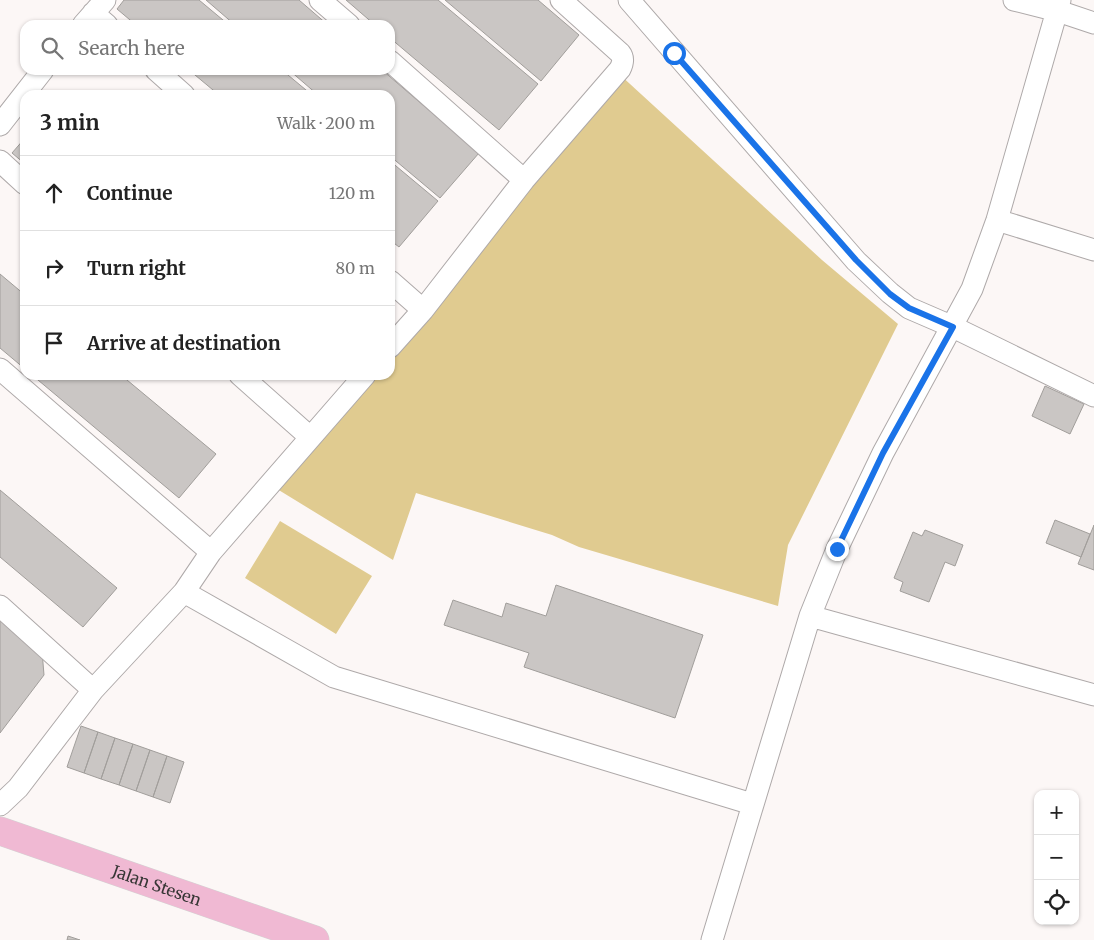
<!DOCTYPE html>
<meta charset="utf-8">
<style>
body{margin:0;font-family:Merriweather,serif;background:#f2f2f2;color:#222}
.controls{position:absolute;right:15px;bottom:15px;display:grid;overflow:hidden;border-radius:10px;box-shadow:0 1px 4px #0004}
.controls button{width:45px;height:45px;display:grid;place-items:center;padding:0;border:0;border-bottom:1px solid #e0e0e0;background:#fff;color:#222;font:25px sans-serif}
.stop{position:absolute;width:15px;height:15px;margin:-11px;border:4px solid #1a73e8;border-radius:50%;background:#fff}
.stop.end{background:#1a73e8;border-color:#fff;box-shadow:0 1px 5px #0008}
.list{margin:0;padding:0;list-style:none}
h2{display:flex;justify-content:space-between;align-items:center;height:65px;margin:0;padding:0 20px;font-size:21px}
h2 small{font-size:16px;font-weight:400;color:#767676}
.list li{display:grid;grid-template-columns:32px 1fr auto;gap:15px;align-items:center;box-sizing:border-box;height:75px;padding:0 20px;border-top:1px solid #e0e0e0}
.list b{display:block;font-size:19px;white-space:nowrap}
.list em{font-size:16px;font-style:normal;color:#767676}
.icon{flex:none;width:28px;height:28px;fill:none;stroke:currentColor;stroke-width:2;stroke-linecap:round;stroke-linejoin:round}
.map{position:relative;flex:none;width:1094px;height:940px;overflow:hidden}
.search{position:absolute;background:#fff;box-shadow:0 1px 4px #0004;left:20px;top:20px;width:375px;height:55px;display:flex;align-items:center;gap:12px;box-sizing:border-box;padding:0 18px;border-radius:15px;color:#767676;font-size:19px}
.panel{position:absolute;background:#fff;box-shadow:0 1px 4px #0004;left:20px;top:90px;width:375px;height:290px;border-radius:15px}
.map>svg:first-child{display:block}
.green{fill:#e0cb90}
.building{fill:#cac6c4;stroke:#a19e9b}
.lines{fill:none;stroke-linecap:round;stroke-linejoin:round}
.minor-casing{stroke:#aea9a9;stroke-width:23}
.major-casing{stroke:#d3d3d3;stroke-width:29}
.minor{stroke:#fff;stroke-width:21}
.major{stroke:#f0b9d3;stroke-width:28}
.route{stroke:#1a73e8;stroke-width:6}
.labels{text-anchor:middle;stroke-width:4;stroke-linejoin:round;paint-order:stroke}
.street-label{font-size:16px;fill:#373635;stroke:#fff}
</style>
<div class="map">
<svg width="1094" height="940" viewBox="0 0 1094 940">
<rect width="100%" height="100%" fill="#fcf7f6"/>
<path class="green" d="M 618,73 L 822,260 L 898,324 L 788,545 L 778,606 L 579,547 L 552,535 L 416,493 L 393,560 L 264,481 L 356,375 L 390,375 L 390,336 Z
M 280,521 L 372,576 L 336,634 L 245,578 Z"/>
<path class="building" d="M 124,0 L 199,0 L 229,25 L 136,25 L 117,9 Z
M 206,0 L 299,0 L 328,25 L 235,25 Z
M 346,0 L 438,0 L 538,84 L 499,130 L 390,38 L 390,25 L 375,25 Z
M 445,0 L 538,0 L 579,35 L 541,81 Z
M 189,70 L 282,70 L 312,95 L 219,95 Z
M 289,70 L 382,70 L 479,153 L 440,198 L 390,156 L 390,95 L 318,95 Z
M 25,138 L 25,164 L 12,153 Z
M 390,161 L 438,201 L 399,247 L 390,240 Z
M 0,274 L 25,295 L 25,369 L 0,348 Z
M 32,375 L 121,375 L 216,454 L 179,498 Z
M 1045,386 L 1084,404 L 1070,434 L 1032,416 Z
M 0,490 L 117,588 L 83,627 L 0,557 Z
M 1055,520 L 1090,534 L 1081,557 L 1046,543 Z
M 1094,525 L 1094,570 L 1078,564 Z
M 925,530 L 963,545 L 955,566 L 945,562 L 929,602 L 900,591 L 903,582 L 894,578 L 913,532 L 922,536 Z
M 556,585 L 703,635 L 675,718 L 524,667 L 529,653 L 444,625 L 453,600 L 502,617 L 506,603 L 546,616 Z
M 0,615 L 42,651 L 44,675 L 0,733 Z
M 81,726 L 98,732 L 84,773 L 67,767 Z
M 98,732 L 115,738 L 101,779 L 84,773 Z
M 115,738 L 133,744 L 119,785 L 101,779 Z
M 133,744 L 150,750 L 136,791 L 119,785 Z
M 150,750 L 167,756 L 153,797 L 136,791 Z
M 167,756 L 184,762 L 170,803 L 153,797 Z
M 68,936 L 80,940 L 67,940 Z"/>
<g class="lines">
<g class="minor-casing">
<path id="minor" d="M 320,0 L 349,25
M 629,0 L 856,261 L 890,293 L 909,308 L 953,327 L 1094,396
M 1014,0 L 1058,11 L 1094,23
M 93,13 L 107,25
M 83,25 L 105,0
M 390,61 L 524,180
M 156,70 L 184,95
M 0,125 L 43,70
M 0,161 L 25,184
M 997,220 L 1094,250
M 390,281 L 423,310
M 390,347 L 423,310 L 524,180 L 620,69 C 623,63 624,58 620,53 L 561,0
M 0,369 L 211,552
M 240,375 L 310,437
M 184,592 L 334,677 L 752,804
M 0,606 L 93,690
M 810,616 L 1094,695
M 0,805 L 18,788 L 93,690 L 184,592 L 211,552 L 365,375
M 712,940 L 810,616 L 837,549 L 883,453 L 972,289 L 997,220 L 1060,0"/>
</g>
<g class="major-casing">
<g id="major">
<path id="s1" d="M 0,831 L 315,940"/>
</g>
</g>
<use href="#minor" class="minor"/>
<use href="#major" class="major"/>
</g>
<g class="lines">
<path class="route" d="M 674,53 L 856,260 L 890,294 L 909,308 L 953,327 L 883,453 L 837,549"/>
</g>
<g class="labels">
<g class="street-label">
<text dy="6" stroke="none"><textPath href="#s1" startOffset="166">Jalan Stesen</textPath></text>
</g>
</g>
</svg>
<div class="controls">
<button>+</button>
<button>−</button>
<button><svg class="icon" aria-label="locate" viewBox="0 0 24 24"><circle cx="12" cy="12" r="6"/><path d="M12 2v4M12 18v4M2 12h4M18 12h4"/></svg></button>
</div>
<div class="stop" style="left:674px;top:53px"></div>
<div class="stop end" style="left:837px;top:549px"></div>
<div class="search"><svg class="icon" aria-label="search" viewBox="0 0 24 24"><circle cx="10" cy="10" r="6"/><path d="M15 15l6 6"/></svg>Search here</div>
<section class="panel">
<h2>3 min<small>Walk · 200 m</small></h2>
<ul class="list">
<li><svg class="icon" aria-label="ahead" viewBox="0 0 24 24"><path d="M12 20V5M6 11l6-6 6 6"/></svg><div><b>Continue</b></div><em>120 m</em></li>
<li><svg class="icon" aria-label="right" viewBox="0 0 24 24"><path d="M7 20v-9h11M14 6l5 5-5 5"/></svg><div><b>Turn right</b></div><em>80 m</em></li>
<li><svg class="icon" aria-label="arrive" viewBox="0 0 24 24"><path d="M6 21V4h12l-3 4 3 4H6"/></svg><div><b>Arrive at destination</b></div></li>
</ul>
</section>
</div>
